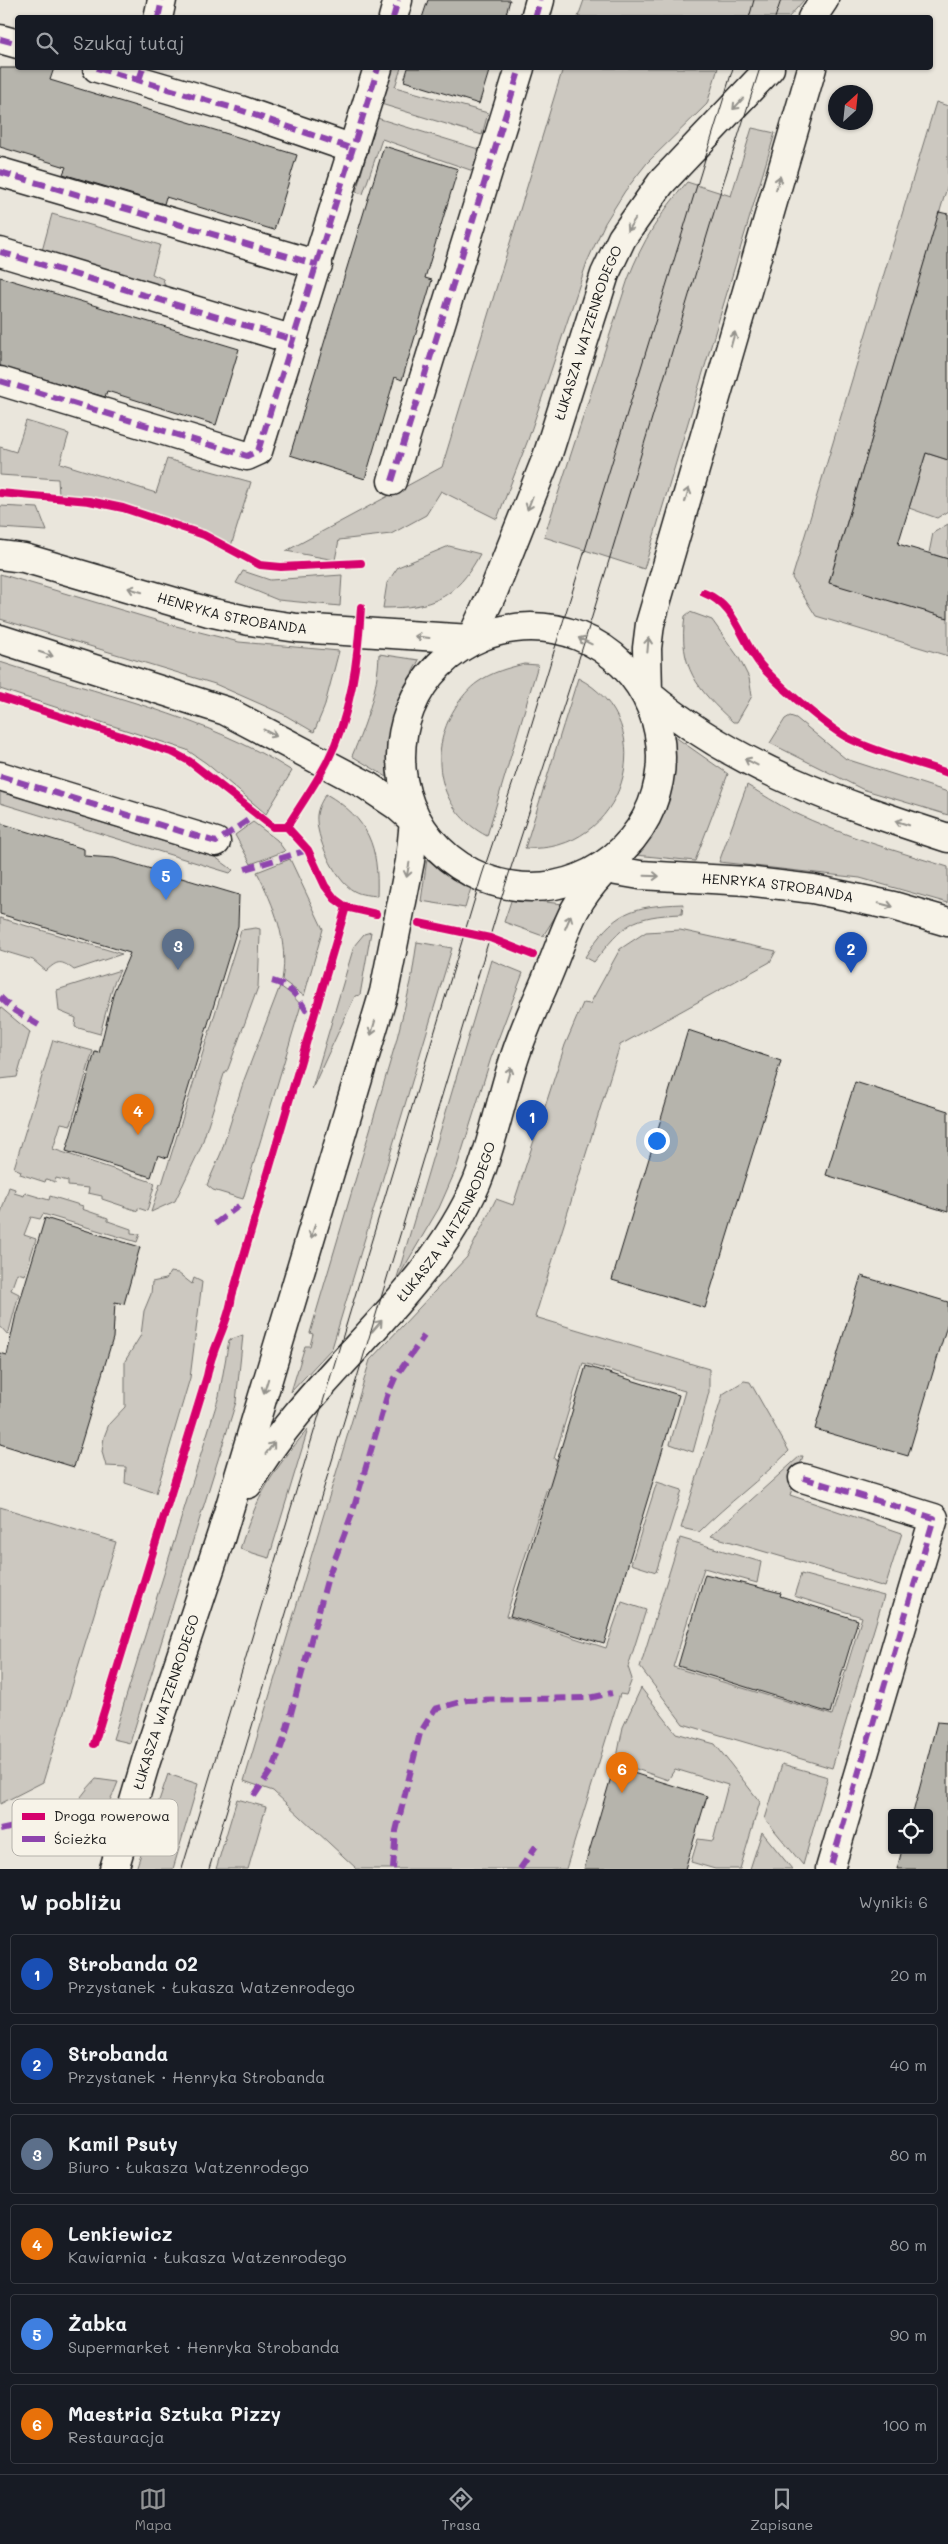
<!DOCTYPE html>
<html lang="pl">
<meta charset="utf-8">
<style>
body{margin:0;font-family:Mali,sans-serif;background:#242831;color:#f1f3f6}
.controls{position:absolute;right:15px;bottom:15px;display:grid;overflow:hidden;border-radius:5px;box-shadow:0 1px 4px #0004}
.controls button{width:45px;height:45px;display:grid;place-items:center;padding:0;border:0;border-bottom:1px solid #363941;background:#171b24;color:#f1f3f6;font:25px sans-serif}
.compass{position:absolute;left:828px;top:85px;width:45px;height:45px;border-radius:50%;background:#171b24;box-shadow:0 1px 4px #0004;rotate:27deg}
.you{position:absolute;left:656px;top:1140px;width:18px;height:18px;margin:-12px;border:4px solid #fff;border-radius:50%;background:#1a73e8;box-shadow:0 0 0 8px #1a73e833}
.badge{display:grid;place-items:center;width:32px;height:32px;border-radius:50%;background:#919294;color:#fff;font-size:16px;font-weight:700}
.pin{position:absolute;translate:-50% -41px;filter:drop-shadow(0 1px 2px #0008)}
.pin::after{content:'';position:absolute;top:26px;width:18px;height:15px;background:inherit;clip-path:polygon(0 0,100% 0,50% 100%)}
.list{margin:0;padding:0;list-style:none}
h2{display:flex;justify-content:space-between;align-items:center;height:65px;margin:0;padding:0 20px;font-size:21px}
h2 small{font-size:16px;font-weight:400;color:#9ea1a6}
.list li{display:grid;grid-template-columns:32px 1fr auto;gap:15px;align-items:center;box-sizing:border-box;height:80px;margin:0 10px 10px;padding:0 10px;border:1px solid #363941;border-radius:5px}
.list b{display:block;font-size:19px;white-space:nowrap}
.list p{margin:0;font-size:16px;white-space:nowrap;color:#9ea1a6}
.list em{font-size:16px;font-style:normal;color:#9ea1a6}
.icon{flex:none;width:28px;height:28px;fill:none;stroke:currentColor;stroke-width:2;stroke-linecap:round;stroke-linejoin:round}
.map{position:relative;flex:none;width:948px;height:1869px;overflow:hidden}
.search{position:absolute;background:#171b24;box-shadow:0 1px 4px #0004;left:15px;right:15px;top:15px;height:55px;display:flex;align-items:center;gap:12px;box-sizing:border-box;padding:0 18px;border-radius:5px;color:#9ea1a6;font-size:19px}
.sheet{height:605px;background:#171b24}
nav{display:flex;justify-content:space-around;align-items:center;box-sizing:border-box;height:70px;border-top:1px solid #363941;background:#171b24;font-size:14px;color:#9ea1a6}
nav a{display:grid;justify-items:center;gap:2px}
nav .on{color:#919294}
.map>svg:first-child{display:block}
.green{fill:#ccc8c0;stroke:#74726e}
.building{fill:#b6b4ac;stroke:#1c1c1c}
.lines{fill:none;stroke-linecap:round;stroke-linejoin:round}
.street-casing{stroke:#1c1c1c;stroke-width:31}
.secondary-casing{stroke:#1c1c1c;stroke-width:31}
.street{stroke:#f7f3e8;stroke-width:28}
.secondary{stroke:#f7f3e8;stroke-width:28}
.tram{stroke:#1c1c1c;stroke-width:1}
.quiet{stroke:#8e44ad;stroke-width:6;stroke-dasharray:12 6;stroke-linecap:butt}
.cycleway-casing{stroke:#f7f3e8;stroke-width:11}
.cycleway{stroke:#d6006c;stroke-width:8}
.oneway{stroke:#94928c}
.labels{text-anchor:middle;stroke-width:5;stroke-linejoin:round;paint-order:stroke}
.street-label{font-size:14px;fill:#1c1c1c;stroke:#f7f3e8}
.key{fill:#f7f3e8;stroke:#b5b2ab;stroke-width:1}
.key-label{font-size:14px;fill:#1c1c1c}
</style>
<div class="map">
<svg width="948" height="1869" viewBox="0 0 948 1869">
<rect width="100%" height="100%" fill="#eae6dc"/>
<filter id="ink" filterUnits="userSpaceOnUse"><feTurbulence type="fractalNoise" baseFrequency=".02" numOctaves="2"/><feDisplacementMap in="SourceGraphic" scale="10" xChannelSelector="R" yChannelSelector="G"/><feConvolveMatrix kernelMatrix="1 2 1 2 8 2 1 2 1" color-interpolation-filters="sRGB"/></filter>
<g filter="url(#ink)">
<path class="green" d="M 584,0 L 804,0 L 789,17 L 578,17 Z
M 393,68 L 401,68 L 395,87 L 488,113 L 482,135 L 381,104 Z
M 563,68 L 718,68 L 707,104 L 647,163 L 625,191 L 605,223 L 587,262 L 528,440 L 497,519 L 441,491 L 426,515 L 391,534 L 339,540 L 335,560 L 286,551 L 442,467 Z
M 936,102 L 948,106 L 948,184 L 829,582 L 948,618 L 948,656 L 816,616 L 792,578 Z
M 377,118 L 485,151 L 476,172 L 382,139 L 363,194 L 356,192 Z
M 752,128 L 775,133 L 644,569 L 544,537 L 628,279 C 643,240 660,214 687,182 L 731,196 Z
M 52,214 L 160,245 L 152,274 L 163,279 L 166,289 L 42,251 Z
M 26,421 L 69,434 L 60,463 L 156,493 L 167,459 L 251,482 L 231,546 L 184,523 L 96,498 L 59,495 L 58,479 L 0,475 L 0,447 L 16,452 Z
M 926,453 L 948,460 L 948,511 L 937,518 L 909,508 Z
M 0,506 L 38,508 L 47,531 L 0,528 Z
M 948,524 L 948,559 L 929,553 L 933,533 Z
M 449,546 L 480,554 C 456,599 432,608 383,608 L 387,583 L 398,567 Z
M 243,571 L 270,580 L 342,575 L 340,606 L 278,600 L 236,583 Z
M 0,574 L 172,625 L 239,642 L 339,651 L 324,708 L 314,732 L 283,714 L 215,684 L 0,619 Z
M 690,612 L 712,620 L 739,658 L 749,678 L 752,696 L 737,722 L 733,722 C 697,689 678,667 685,616 Z
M 379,654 L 419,660 C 399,696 384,736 387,777 L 352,756 C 366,723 378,690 379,654 Z
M 0,662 C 98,694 204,715 292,771 L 266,814 L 206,763 L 187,750 L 0,689 Z
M 524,664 L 538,665 L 487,836 C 438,811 427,753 455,708 C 461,698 469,688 478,682 C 492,672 508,668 524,664 Z
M 578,678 C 666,723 623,856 525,848 Z
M 790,716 L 796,718 L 846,759 L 948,792 L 948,815 L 862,789 L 770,743 L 785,719 Z
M 671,734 L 728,774 L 695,861 L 636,855 C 660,816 675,780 671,734 Z
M 747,785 C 762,794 777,804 793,812 C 843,836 896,851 948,867 L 948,903 L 860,878 L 719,862 Z
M 0,792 L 215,857 L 233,870 L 230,873 L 0,803 Z
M 326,794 C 369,819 379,847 377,896 C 370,895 361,895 354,891 C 335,881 315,836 317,815 C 318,807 322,800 326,794 Z
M 253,822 L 277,840 L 285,851 L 251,864 L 235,835 Z
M 290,859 L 323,929 L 304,996 L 282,980 C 289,941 274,906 257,872 Z
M 427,859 L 471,888 L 465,908 L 421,901 Z
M 512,898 L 563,904 L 543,936 L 504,922 Z
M 683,904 L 682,914 C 631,916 624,924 594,962 L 585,957 C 614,911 631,906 683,904 Z
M 0,918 L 122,954 L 74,970 C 61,960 58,960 46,971 L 33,960 L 0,950 Z
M 256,928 L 260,929 L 260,935 L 258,987 L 228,1069 L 224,1074 L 201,1147 L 175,1201 L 151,1212 L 160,1184 L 162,1184 L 241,930 Z
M 680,930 L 776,951 L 770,962 L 620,1045 L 535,1317 L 709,1369 L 709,1392 L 693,1452 L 670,1444 L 685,1391 L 583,1363 L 554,1459 L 563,1463 L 556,1491 L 547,1488 L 506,1616 L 606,1648 L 622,1602 L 646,1610 L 628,1667 L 632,1679 L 626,1695 L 620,1694 L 566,1869 L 357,1869 L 273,1791 L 244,1781 L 370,1360 L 467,1257 L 496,1199 L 513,1205 L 565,1045 L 583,1003 L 590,1004 L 620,949 L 646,932 Z
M 371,932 L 360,995 L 355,996 L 312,1089 L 354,946 L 364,934 Z
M 417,942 L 452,948 L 332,1348 L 291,1392 L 305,1346 L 310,1346 L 313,1334 L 310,1333 L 396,1042 L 411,982 Z
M 491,960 L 523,973 L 491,1058 L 457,1167 L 439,1208 L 396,1281 Z
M 120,970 L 113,985 L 100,1034 L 75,1027 L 76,1018 L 59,1011 L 57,990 Z
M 280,986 L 291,994 L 301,1005 L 243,1199 L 213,1190 L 207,1185 L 221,1153 L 244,1080 Z
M 0,1007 L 30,1032 L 17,1077 L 0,1079 Z
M 53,1040 L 93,1051 L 71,1125 L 61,1123 L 53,1149 L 155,1183 L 147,1211 L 138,1208 L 138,1211 L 102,1199 L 102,1196 L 88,1193 L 89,1188 L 68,1186 L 68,1181 L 56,1178 L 55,1182 L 46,1179 L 45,1182 L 20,1174 L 21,1171 L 14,1168 Z
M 9,1187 L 15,1189 L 14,1193 L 24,1196 L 25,1193 L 49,1200 L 50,1196 L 83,1206 L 82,1209 L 108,1218 L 108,1221 L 131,1229 L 131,1233 L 140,1234 L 137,1242 L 43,1214 L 40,1219 L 31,1217 L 24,1235 L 36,1239 L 25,1275 L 17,1273 L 11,1290 L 19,1294 L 8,1335 L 0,1326 L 0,1216 Z
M 170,1272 L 178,1273 L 192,1284 L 194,1278 L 202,1282 L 190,1378 L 156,1493 L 125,1483 L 126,1467 L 106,1466 L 102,1452 L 104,1437 L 109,1424 L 125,1407 L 125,1361 L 141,1335 L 144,1311 L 151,1294 L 152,1282 L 166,1279 Z
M 243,1335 L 236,1402 L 130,1743 L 113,1739 L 219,1396 L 229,1340 Z
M 744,1381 L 750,1382 L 789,1451 C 760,1480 728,1503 699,1532 L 681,1528 L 723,1394 Z
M 308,1429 L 269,1558 L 240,1549 C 257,1495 272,1472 308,1429 Z
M 800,1456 L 803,1456 L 790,1495 L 902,1533 L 885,1587 L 711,1536 Z
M 657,1482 L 682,1490 L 656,1572 L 631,1564 Z
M 0,1507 L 116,1542 L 43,1782 L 0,1804 Z
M 680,1538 L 761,1562 L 757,1583 L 704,1568 L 673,1667 L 832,1715 L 862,1617 L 794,1596 L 801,1574 L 884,1596 L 832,1768 L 683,1724 L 640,1667 Z
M 641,1688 L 676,1733 L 715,1744 L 760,1802 L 740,1869 L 715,1869 L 691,1862 L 698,1839 L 713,1841 L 728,1785 L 675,1769 L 668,1780 L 616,1762 L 623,1727 Z
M 782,1764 L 828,1777 L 803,1865 L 765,1819 Z
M 168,1774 L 198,1784 L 173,1869 L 136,1869 Z
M 96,1779 L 118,1782 C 104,1818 89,1835 54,1852 C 64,1823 75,1801 96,1779 Z
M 237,1799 L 266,1807 L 248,1869 L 216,1869 Z
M 762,1832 L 792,1869 L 750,1869 Z"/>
<path class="building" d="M 428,0 L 510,0 L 505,18 L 422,18 Z
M 0,68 L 54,68 L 50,80 L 297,155 L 274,230 L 166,197 L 164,204 L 63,174 L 66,167 L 0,147 Z
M 408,68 L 490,68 L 479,104 L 404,81 Z
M 384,146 L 458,169 L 425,278 L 432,280 L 402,380 L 395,377 L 365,479 L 290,455 Z
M 939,212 L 948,214 L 948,460 L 926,453 L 898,544 L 948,559 L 948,618 L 829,583 Z
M 0,277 L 239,349 L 216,425 L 107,391 L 105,397 L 0,366 Z
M 0,823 L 84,849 L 84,856 L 114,858 L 239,895 L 238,926 L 167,1158 L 158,1155 L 151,1177 L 66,1151 L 95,1052 L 99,1053 L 114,991 L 130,953 L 0,914 Z
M 688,1030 L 781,1061 L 705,1308 L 612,1280 Z
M 855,1082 L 948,1111 L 948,1212 L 826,1175 Z
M 45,1218 L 140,1247 L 124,1304 L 115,1302 L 113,1338 L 74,1467 L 0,1444 L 0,1353 L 7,1355 L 16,1314 Z
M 861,1276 L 948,1302 L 948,1322 L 908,1456 L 815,1429 Z
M 586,1366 L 679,1395 L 604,1644 L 510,1616 Z
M 705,1574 L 781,1593 L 780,1596 L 858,1620 L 830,1713 L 678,1666 Z
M 937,1722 L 948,1723 L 948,1869 L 897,1869 L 902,1850 L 929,1850 L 929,1813 L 913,1813 Z
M 614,1767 L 707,1796 L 685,1869 L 584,1869 Z"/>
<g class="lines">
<g class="street-casing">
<g id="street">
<path d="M 158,18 L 162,0"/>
<path d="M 393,18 L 398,0"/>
<path d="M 535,18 L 540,0"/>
<path d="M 812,18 L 824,0"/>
<path d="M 0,39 L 18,44"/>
<path d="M 97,68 L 240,110 L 353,149"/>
<path d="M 0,172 L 318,265"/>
<path d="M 0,252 L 294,340"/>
<path d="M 0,381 L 247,456 L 258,451 L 378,68"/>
<path d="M 392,481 L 520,68"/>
<path id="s1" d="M 0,555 L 24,558 L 209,612 L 250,621 L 297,628 L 471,639 L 494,590 L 547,457 L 605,274 L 622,238 L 661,183 L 770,68"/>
<path d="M 0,639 L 226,711 L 366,785 L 396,805 L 414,821"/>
<path d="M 648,694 L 647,648 L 650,624 L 812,68"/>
<path d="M 0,776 L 216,842"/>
<path d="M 803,1478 L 934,1518 L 830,1869"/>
</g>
</g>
<g class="secondary-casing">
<g id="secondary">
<circle cx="531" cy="757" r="130"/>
<path d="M 648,694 C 736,768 840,803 948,838"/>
<path id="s2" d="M 605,869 L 640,875 L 747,881 L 813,889 L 893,906 L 948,922"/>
<path id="s3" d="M 248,1484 C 311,1373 426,1301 477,1182 C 492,1145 500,1104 512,1066 C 522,1031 539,998 552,965 C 568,925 572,905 602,873"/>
<path id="s4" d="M 114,1869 L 146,1761 L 221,1536 L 384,992 L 410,861 L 414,821"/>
</g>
</g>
<use href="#street" class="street"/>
<use href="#secondary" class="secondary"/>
<path class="tram" d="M 749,18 L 754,0
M 775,18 L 781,0
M 182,1869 L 482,875 L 524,749 L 733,68
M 209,1869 L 506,883 L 585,640 L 715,209 L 760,68"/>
<path class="quiet" d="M 158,18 L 162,0
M 393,18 L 398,0
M 535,18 L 540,0
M 0,39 L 18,44
M 97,68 L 240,110 L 353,149
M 139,80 L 143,68
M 0,172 L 318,265
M 0,252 L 294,340
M 0,381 L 247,456 L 258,451 L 378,68
M 392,481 L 520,68
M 0,776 L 216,842 L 257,814
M 245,869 L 308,850
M 272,981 C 294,987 301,1001 312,1021
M 0,997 L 15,1011 L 42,1027
M 215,1224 L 240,1205
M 803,1478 L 934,1518 L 830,1869
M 254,1796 L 274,1766 L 284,1739 L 328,1577 L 352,1514 L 387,1396 L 395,1378 L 424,1336
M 0,1830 L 18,1826 L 41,1829
M 393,1869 L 396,1831 L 420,1733 L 435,1709 L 467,1700 L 589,1698 L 612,1693
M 520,1869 L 536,1846"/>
<g class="cycleway-casing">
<path id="cycleway" d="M 0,493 L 89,501 L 123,508 L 204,535 L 260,565 L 281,567 L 361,563
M 704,593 C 739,606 742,648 767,672 C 785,690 829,729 850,739 C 881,754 916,762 948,773
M 361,607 C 358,660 351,715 327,762 C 315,785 300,806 287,827 L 308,850 L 325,886 L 335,899 L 346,907 L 376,914
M 0,697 L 174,753 L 189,761 L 273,827 L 287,827
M 419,923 L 490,938 L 533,955
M 94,1744 L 207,1376 C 212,1347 229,1323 232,1296 L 346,907"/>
</g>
<use href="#cycleway" class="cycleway"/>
</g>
<defs><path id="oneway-shaft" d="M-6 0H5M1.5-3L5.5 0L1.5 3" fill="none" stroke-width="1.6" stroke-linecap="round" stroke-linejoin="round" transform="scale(1.25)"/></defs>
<g class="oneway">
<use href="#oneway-shaft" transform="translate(738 104) rotate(133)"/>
<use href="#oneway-shaft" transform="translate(778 183) rotate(-74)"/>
<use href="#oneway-shaft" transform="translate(631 225) rotate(123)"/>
<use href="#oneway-shaft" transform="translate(733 339) rotate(-74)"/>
<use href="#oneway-shaft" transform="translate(687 495) rotate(-74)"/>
<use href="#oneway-shaft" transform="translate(530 503) rotate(111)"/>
<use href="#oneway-shaft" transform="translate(135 590) rotate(-163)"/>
<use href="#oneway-shaft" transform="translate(422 637) rotate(-173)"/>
<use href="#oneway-shaft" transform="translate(585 641) rotate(-154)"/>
<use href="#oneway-shaft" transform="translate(648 645) rotate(-85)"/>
<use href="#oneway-shaft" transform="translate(46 654) rotate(18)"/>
<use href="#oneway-shaft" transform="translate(270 733) rotate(28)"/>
<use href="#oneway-shaft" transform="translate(751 762) rotate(-153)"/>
<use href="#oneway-shaft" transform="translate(902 823) rotate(-162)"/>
<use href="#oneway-shaft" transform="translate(408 870) rotate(101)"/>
<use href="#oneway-shaft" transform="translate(652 876) rotate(2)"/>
<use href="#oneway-shaft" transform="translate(886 905) rotate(13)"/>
<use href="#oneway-shaft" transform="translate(568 922) rotate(-67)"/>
<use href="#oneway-shaft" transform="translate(373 1028) rotate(106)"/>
<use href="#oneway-shaft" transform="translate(509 1074) rotate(-74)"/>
<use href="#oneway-shaft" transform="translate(313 1231) rotate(107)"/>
<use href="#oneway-shaft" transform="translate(377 1326) rotate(-49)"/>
<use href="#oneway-shaft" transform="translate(266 1386) rotate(107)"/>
<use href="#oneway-shaft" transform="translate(270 1448) rotate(-53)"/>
</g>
</g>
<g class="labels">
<g class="street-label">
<text dy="5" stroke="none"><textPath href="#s1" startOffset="809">ŁUKASZA WATZENRODEGO</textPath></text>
<text dy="5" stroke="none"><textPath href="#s1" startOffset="240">HENRYKA STROBANDA</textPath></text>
<text dy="5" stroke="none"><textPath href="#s2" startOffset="174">HENRYKA STROBANDA</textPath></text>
<text dy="5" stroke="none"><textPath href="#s3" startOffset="331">ŁUKASZA WATZENRODEGO</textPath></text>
<text dy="5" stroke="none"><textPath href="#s4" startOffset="175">ŁUKASZA WATZENRODEGO</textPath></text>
</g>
</g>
<rect x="12" y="1799" width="166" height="57" rx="8" class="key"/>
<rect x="22" y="1813" width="23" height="7" fill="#d6006c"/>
<rect x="22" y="1836" width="23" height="6" fill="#8e44ad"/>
<g class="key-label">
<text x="54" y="1821">Droga rowerowa</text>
<text x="54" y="1844">Ścieżka</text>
</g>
</svg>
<div class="controls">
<button><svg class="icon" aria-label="locate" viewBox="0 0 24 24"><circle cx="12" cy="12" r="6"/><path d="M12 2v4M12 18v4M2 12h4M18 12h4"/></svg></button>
</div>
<svg class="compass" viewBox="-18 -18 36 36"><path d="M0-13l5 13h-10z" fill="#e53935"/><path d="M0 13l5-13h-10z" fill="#9ea1a6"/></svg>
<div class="you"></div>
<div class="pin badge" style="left:532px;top:1141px;background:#1a4fb4">1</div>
<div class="pin badge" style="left:851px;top:973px;background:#1a4fb4">2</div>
<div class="pin badge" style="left:178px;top:970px;background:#5c6f8a">3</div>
<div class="pin badge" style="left:138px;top:1135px;background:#e8710a">4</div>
<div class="pin badge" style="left:166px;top:900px;background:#3f7fe0">5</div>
<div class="pin badge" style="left:622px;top:1793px;background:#e8710a">6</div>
<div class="search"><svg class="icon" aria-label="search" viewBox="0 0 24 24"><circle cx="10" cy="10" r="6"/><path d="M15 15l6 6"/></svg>Szukaj tutaj</div>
</div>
<section class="sheet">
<h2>W pobliżu<small>Wyniki: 6</small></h2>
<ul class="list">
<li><span class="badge" style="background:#1a4fb4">1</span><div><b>Strobanda 02</b><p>Przystanek · Łukasza Watzenrodego</p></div><em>20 m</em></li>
<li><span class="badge" style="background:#1a4fb4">2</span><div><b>Strobanda</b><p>Przystanek · Henryka Strobanda</p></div><em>40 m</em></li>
<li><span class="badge" style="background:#5c6f8a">3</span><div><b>Kamil Psuty</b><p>Biuro · Łukasza Watzenrodego</p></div><em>80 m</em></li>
<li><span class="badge" style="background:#e8710a">4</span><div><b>Lenkiewicz</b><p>Kawiarnia · Łukasza Watzenrodego</p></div><em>80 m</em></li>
<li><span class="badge" style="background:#3f7fe0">5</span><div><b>Żabka</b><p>Supermarket · Henryka Strobanda</p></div><em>90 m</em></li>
<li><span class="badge" style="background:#e8710a">6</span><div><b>Maestria Sztuka Pizzy</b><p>Restauracja</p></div><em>100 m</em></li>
</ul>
</section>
<nav>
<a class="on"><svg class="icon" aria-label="map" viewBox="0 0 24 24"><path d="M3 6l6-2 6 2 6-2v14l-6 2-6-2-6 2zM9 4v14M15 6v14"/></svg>Mapa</a>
<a><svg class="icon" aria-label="directions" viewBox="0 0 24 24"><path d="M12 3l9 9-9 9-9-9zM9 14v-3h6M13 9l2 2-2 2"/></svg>Trasa</a>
<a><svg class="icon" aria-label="saved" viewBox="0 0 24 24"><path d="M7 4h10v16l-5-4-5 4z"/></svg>Zapisane</a>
</nav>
